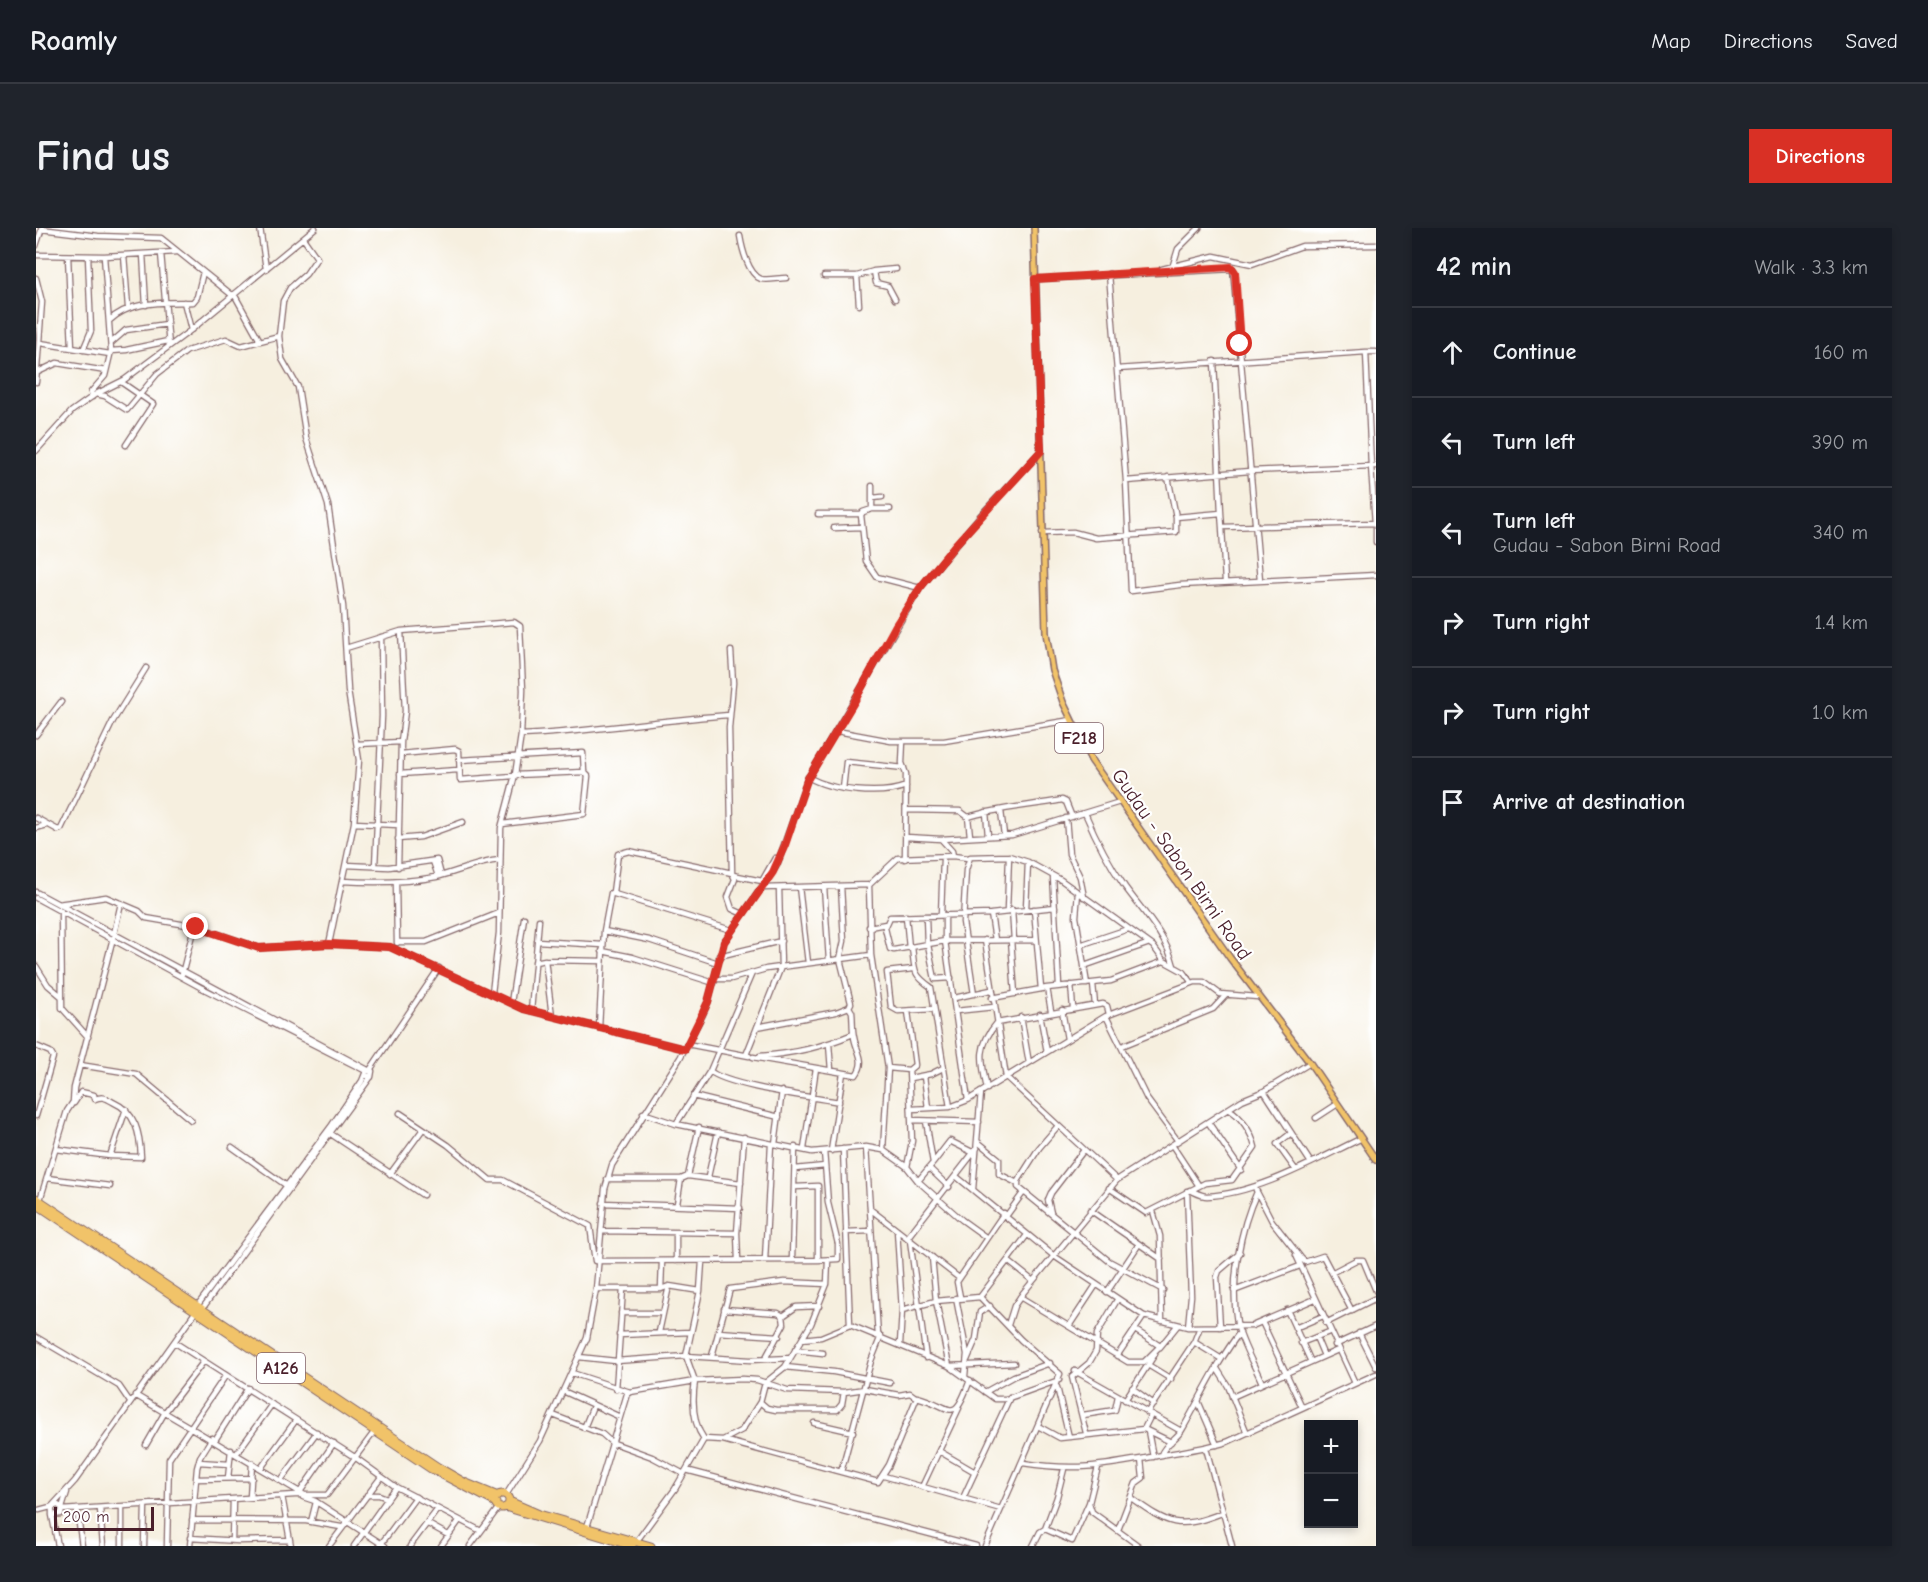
<!DOCTYPE html>
<meta charset="utf-8">
<style>
body{margin:0;font-family:"Comic Neue",sans-serif;background:#20242c;color:#f1f3f6}
.controls{position:absolute;right:18px;bottom:18px;display:grid;overflow:hidden;border-radius:0px;box-shadow:0 3px 9px #0003}
.controls button{width:54px;height:54px;display:grid;place-items:center;padding:0;border:0;border-bottom:2px solid #363941;background:#171b24;color:#f1f3f6;font:30px sans-serif}
.scale{position:absolute;left:18px;bottom:15px;width:100px;box-sizing:border-box;padding-left:6px;border:3px solid #4a1f2b;border-top:0;font-size:16px;line-height:21px;white-space:nowrap;color:#4a1f2b;-webkit-text-stroke:4px #fff;paint-order:stroke}
.stop{position:absolute;width:18px;height:18px;margin:-14px;border:4px solid #d93025;border-radius:50%;background:#fff}
.stop.end{background:#d93025;border-color:#fff;box-shadow:0 2px 6px #0008}
.list{margin:0;padding:0;list-style:none}
h2{display:flex;justify-content:space-between;align-items:center;height:78px;margin:0;padding:0 24px;font-size:26px}
h2 small{font-size:20px;font-weight:400;color:#9ea1a6}
.list li{display:grid;grid-template-columns:39px 1fr auto;gap:18px;align-items:center;box-sizing:border-box;height:90px;padding:0 24px;border-top:2px solid #363941}
.list b{display:block;font-size:22px;white-space:nowrap}
.list p{margin:0;font-size:20px;white-space:nowrap;color:#9ea1a6}
.list em{font-size:20px;font-style:normal;color:#9ea1a6}
.icon{flex:none;width:33px;height:33px;fill:none;stroke:currentColor;stroke-width:2;stroke-linecap:round;stroke-linejoin:round}
.map{position:relative;flex:none;width:1340px;height:1318px;overflow:hidden;border-radius:0px}
header{display:flex;align-items:center;gap:36px;box-sizing:border-box;height:84px;padding:0 30px;background:#171b24;border-bottom:2px solid #363941}
header strong{font-size:28px}
nav{display:flex;gap:33px;margin-inline-start:auto;font-size:21px}
.intro{display:flex;align-items:center;justify-content:space-between;box-sizing:border-box;height:144px;padding:0 36px}
h1{margin:0;font-size:42px}
.button{padding:15px 27px;border-radius:0px;background:#d93025;color:#fff;font-size:21px;font-weight:700}
main{display:flex;gap:36px;padding:0 36px}
aside{flex:1;background:#171b24;border-radius:0px;box-shadow:0 3px 9px #0003}
.map>svg:first-child{display:block}
.lines{fill:none;stroke-linecap:round;stroke-linejoin:round}
.minor-casing{stroke:#86686a;stroke-width:7}
.major-casing{stroke:#86686a;stroke-width:8}
.highway-casing{stroke:#86686a;stroke-width:9}
.minor{stroke:#fff;stroke-width:4.5}
.major{stroke:#f1c369;stroke-width:5}
.highway{stroke:#f1c369;stroke-width:7}
.route{stroke:#d93025;stroke-width:8}
.labels{text-anchor:middle;stroke-width:4.5;stroke-linejoin:round;paint-order:stroke}
.shield{fill:#fff;stroke:#80626b;stroke-width:1.5}
.shield-label{font-size:18px;font-weight:bold;fill:#4a1f2b}
.street-label{font-size:20px;fill:#4a1f2b;stroke:#fff}
</style>
<header>
<strong>Roamly</strong>
<nav><a>Map</a><a>Directions</a><a>Saved</a></nav>
</header>
<div class="intro"><h1>Find us</h1><a class="button">Directions</a></div>
<main>
<div class="map">
<svg width="1340" height="1318" viewBox="0 0 1340 1318">
<rect width="100%" height="100%" fill="#fff"/>
<filter id="ink" filterUnits="userSpaceOnUse"><feTurbulence type="fractalNoise" baseFrequency=".0167" numOctaves="2"/><feDisplacementMap in="SourceGraphic" scale="12" xChannelSelector="R" yChannelSelector="G"/><feConvolveMatrix kernelMatrix="1 2 1 2 8 2 1 2 1" color-interpolation-filters="sRGB"/></filter>
<filter id="wash" filterUnits="userSpaceOnUse"><feTurbulence type="fractalNoise" baseFrequency=".008" numOctaves="4" result="noise"/><feDisplacementMap in="SourceGraphic" scale="24" xChannelSelector="R" yChannelSelector="G"/><feGaussianBlur stdDeviation="1.35" result="paint"/><feColorMatrix in="noise" values="0 0 0 0 0 0 0 0 0 0 0 0 0 0 0 0 0 1.4 0 .05"/><feComposite in="paint" operator="in"/></filter>
<g filter="url(#wash)">
<rect width="100%" height="100%" fill="#f6efdf"/>
</g>
<g filter="url(#ink)">
<g class="lines">
<g class="minor-casing">
<path id="minor" d="M 224,0 L 230,41
M 5,1 L 62,8 L 125,10 L 196,67
M 704,8 C 706,20 712,46 725,51 C 732,53 742,50 750,50
M 267,10 L 281,30 L 270,46 L 254,60 L 247,73 L 243,108 L 246,131 L 262,159 L 270,210 L 292,277 L 307,378 L 312,463 L 323,532 L 318,595 L 293,716
M 0,18 L 6,0
M 125,25 L 133,118
M 107,26 L 110,77
M 0,27 L 68,28 L 141,24
M 88,27 L 92,79
M 32,28 L 36,120
M 1137,37 L 1142,21 L 1163,0
M 1126,41 L 1178,28 L 1216,36 L 1266,18 L 1340,17
M 838,43 L 860,41
M 1073,46 L 1090,253 L 1095,363 L 1144,357 L 1340,347
M 788,48 L 821,48 L 823,77
M 821,48 L 838,43 L 840,55 L 852,58 L 859,71
M 0,50 L 6,74 L 0,154
M 999,51 L 1197,41 L 1224,352
M 198,66 L 223,111
M 148,74 L 155,102
M 73,93 C 94,72 128,75 157,74 L 161,69 L 167,44
M 4,115 L 74,126
M 75,115 L 90,102 L 131,96
M 47,122 L 55,103 L 52,28
M 75,123 L 90,122 L 132,113
M 1178,133 L 1185,285
M 1081,141 L 1330,124
M 2,144 L 21,135 L 70,143
M 85,154 L 117,176 L 90,217
M 60,166 L 69,168 L 91,182 L 121,146 L 151,123 L 190,111 L 205,118 L 243,108
M 56,169 L 55,164 L 69,148 L 75,123 L 68,28
M 0,223 L 36,183 L 60,166 L 88,152 L 155,102 L 279,0
M 1132,249 L 1140,289
M 1090,253 L 1214,243 L 1335,238 L 1330,124 L 1340,124
M 836,258 L 836,281 L 827,284 L 825,287 L 830,333 L 841,349 L 884,360
M 837,270 L 846,269
M 836,281 L 854,281
M 782,286 L 825,286
M 1340,295 L 1340,314
M 1186,299 L 1189,354
M 798,300 L 826,299
M 1006,305 L 1037,304 L 1060,310 L 1140,304 L 1140,289 L 1185,285 L 1186,299 L 1339,295 L 1335,238 L 1340,238
M 310,420 L 365,403 L 478,394 L 484,398 L 487,462 L 485,507 L 479,547 L 465,600 L 463,705 L 456,765
M 695,423 L 697,455 L 693,500 L 696,645 L 699,651 L 692,669 L 696,681 L 707,686
M 801,503 L 855,513 L 908,513 L 1035,492
M 0,507 L 25,474
M 485,507 C 555,504 623,492 693,487
M 867,513 L 866,535 L 870,546 L 869,631
M 321,516 L 365,514
M 365,526 L 419,521 L 423,523 L 424,552 L 478,548
M 423,532 L 547,525 L 548,544 L 552,548 L 548,586 L 466,596
M 364,546 L 422,542
M 479,547 L 548,544
M 772,549 C 796,563 845,568 870,558
M 807,561 L 810,534 L 868,540
M 870,582 L 924,583 L 932,589 L 934,608
M 965,583 L 968,607
M 950,584 L 952,608
M 1049,585 C 1060,611 1073,636 1089,659 C 1108,685 1130,707 1138,738
M 932,589 C 962,580 994,578 1026,572 L 1030,574 L 1036,589
M 0,590 L 22,602 L 25,601 L 77,493 L 110,440
M 1030,590 L 1033,626 L 1044,649 L 1048,669
M 318,595 L 363,597
M 0,600 L 11,597
M 870,609 L 905,611 L 976,607 L 1084,574
M 362,611 L 385,609 L 427,594
M 905,611 L 916,623 L 917,628 L 932,630
M 397,633 L 402,648
M 310,637 L 353,639 L 401,632 L 405,647
M 339,638 L 346,488 L 345,409
M 362,639 L 365,514 L 369,483 L 365,403
M 697,647 L 726,653 L 739,630 L 743,631
M 1017,648 L 1023,758
M 306,653 C 338,655 368,655 400,649 C 422,644 441,634 464,632
M 360,655 L 361,715
M 763,659 L 772,735
M 788,659 L 793,732
M 727,660 L 833,657
M 0,664 L 332,842
M 577,664 L 582,626 L 593,623 L 696,645
M 1042,664 L 1040,689 L 1051,756
M 0,670 L 164,759 L 330,843
M 22,676 L 70,669 L 103,683 L 110,690 L 162,699 L 223,720 L 293,716 L 354,719 L 488,781 L 649,821
M 990,681 L 992,634
M 998,681 L 1005,761
M 976,682 L 978,712
M 25,683 L 26,780 L 52,809
M 971,683 L 973,628
M 955,686 L 959,712
M 905,687 L 907,630
M 909,687 L 909,713 L 932,872
M 870,688 L 873,720
M 890,688 L 891,717
M 833,699 L 850,696
M 568,703 L 613,712 L 682,735
M 78,706 L 85,675
M 949,712 L 970,849 L 1081,952
M 975,712 L 979,766
M 1000,712 L 909,713 L 858,722 L 854,721 L 849,700 L 854,689 L 955,686 L 1019,679
M 501,713 L 567,717
M 361,714 L 390,714 L 463,685
M 892,717 L 899,751 L 915,750
M 1044,717 L 1092,701
M 876,719 C 879,742 876,746 895,759 L 914,879
M 566,723 L 596,729 L 678,755
M 683,728 L 745,713
M 509,732 L 516,788
M 499,734 L 509,732 L 566,733
M 0,738 L 12,757 L 25,768
M 1048,738 L 1111,716
M 877,741 L 851,744 L 855,779 L 862,783 L 898,781
M 146,746 L 158,699
M 679,751 L 695,751 L 730,741 L 835,727
M 1057,756 L 1059,777
M 1035,757 L 1037,780
M 1011,760 L 1015,783
M 938,766 L 927,694 L 930,642 L 934,629 L 973,628 L 992,634 L 1025,652 L 1117,718 L 1128,733 L 1148,744 L 1156,755
M 918,770 L 955,762
M 956,770 L 1011,760 L 1075,753 L 1128,733
M 475,775 L 488,690
M 1026,782 L 1031,811
M 495,783 L 503,692
M 920,783 L 958,779
M 1004,786 L 1011,824
M 1070,788 L 1111,871 L 1142,913
M 985,789 L 993,835
M 721,799 L 800,784 L 813,779 L 815,775 L 804,731 L 808,713 L 805,658
M 563,800 L 568,703 L 575,665 L 695,702
M 651,816 L 713,828
M 793,816 L 795,842
M 0,818 L 14,824 L 17,829 L 0,888
M 1086,818 L 1177,781 L 1190,767
M 710,827 L 745,739 L 743,660
M 724,828 C 756,826 787,819 817,806
M 717,829 L 820,847 C 831,833 820,823 818,809 C 816,801 817,792 816,784 L 813,779
M 44,837 L 100,846 L 155,892
M 852,840 L 873,842
M 334,842 L 403,740
M 674,843 C 691,858 776,869 803,874
M 888,848 L 892,880
M 874,850 L 895,846 L 907,840
M 951,861 C 945,833 941,818 961,795 L 1067,776 L 1071,778 L 1073,786
M 1228,863 L 1275,935
M 657,868 L 743,889
M 38,875 L 45,864 L 58,867 L 59,871 C 67,868 70,870 77,874 C 100,884 104,906 105,929 L 74,928
M 876,881 L 914,879 L 932,872 L 1070,788 L 1159,754 L 1168,754 L 1184,766 L 1222,769
M 364,885 L 412,917 L 454,952 L 467,952 L 554,998 L 559,1033 L 782,1032 L 782,958 L 759,959
M 607,885 L 640,896 L 776,924 L 830,919 L 847,922 L 871,939 L 882,953 L 926,992 L 951,1010
M 1280,890 L 1300,877
M 876,892 L 943,894
M 1172,894 L 1205,942
M 640,896 L 674,843 L 716,745
M 1021,899 L 1003,920 L 982,953 L 982,959 L 1073,1033 L 1127,1062
M 295,906 L 387,967
M 1254,906 L 1241,916 L 1259,941
M 942,914 L 963,931 L 963,946 L 981,955
M 739,916 L 746,863
M 1136,917 L 1163,958
M 196,919 L 251,958
M 830,919 L 842,1107
M 20,921 L 74,928 L 90,881
M 768,921 L 780,840
M 807,921 L 814,1097
M 847,922 L 852,840 L 835,727 L 833,657 L 862,630 L 917,628
M 795,923 L 807,845
M 897,935 L 914,913 L 938,925
M 871,939 L 876,913 L 873,842 L 879,837 L 872,783
M 893,940 L 913,959
M 759,941 L 789,938
M 354,946 L 387,901
M 652,948 L 663,899
M 672,949 L 682,904
M 921,949 L 1018,1028 L 1108,1088 L 1152,1099 L 1216,1098 L 1279,1071
M 11,950 L 74,958
M 571,951 L 645,951
M 882,953 L 897,935 L 890,893
M 1073,960 L 1110,985 L 1169,955 L 1196,952 L 1219,919 C 1216,906 1205,887 1192,881
M 937,961 L 945,864
M 1154,962 C 1159,964 1165,968 1171,968 C 1221,966 1280,932 1324,911
M 1220,962 L 1236,993 L 1265,1030 L 1269,1034 L 1287,1028 L 1316,1083
M 1151,963 L 1155,1068 L 1152,1099
M 1221,964 C 1204,1000 1194,1055 1201,1095 C 1204,1113 1219,1138 1226,1155
M 4,972 L 31,883 L 37,874 L 38,860 L 77,710
M 567,975 L 704,980
M 641,976 L 645,951 L 652,948 L 705,955
M 834,981 L 923,1050
M 1054,982 L 1125,1031
M 1117,983 L 1124,1008 L 1126,1093
M 1015,985 L 1012,972 L 1015,965 L 1048,922
M 971,987 L 987,965
M 861,1002 L 866,1082 L 864,1116
M 565,1003 L 701,1005
M 810,1004 L 835,1003
M 871,1010 L 941,920
M 874,1012 L 890,1130
M 1260,1027 L 1319,1155
M 896,1029 L 900,1073 L 913,1138
M 756,1031 L 759,919
M 702,1032 L 701,1005 L 708,909
M 729,1032 L 735,916
M 782,1032 L 802,1031 L 802,1016 L 792,975 L 788,923
M 640,1033 L 640,1005
M 972,1033 L 997,1053
M 1297,1044 L 1320,1032 L 1327,1032 L 1340,1063
M 560,1061 L 625,1061 L 633,1058 L 664,1063
M 625,1061 L 626,1034
M 1198,1063 L 1264,1038
M 1071,1064 L 1103,1016
M 924,1069 L 921,1054 L 968,985
M 944,1069 L 991,1007
M 984,1069 L 1092,1134 L 1108,1134 L 1124,1118
M 920,1070 L 931,1126 L 929,1148
M 161,1078 L 296,897 L 326,853 L 330,843 L 336,843 L 335,849 L 329,847
M 166,1081 L 334,850
M 688,1081 L 742,1085 L 747,1088
M 866,1082 L 900,1073 L 944,1069 L 985,1112 L 1024,1146 L 949,1318
M 1251,1082 L 1275,1134
M 585,1085 L 626,1085
M 747,1088 L 760,1079 L 783,1078
M 1226,1094 L 1266,1179
M 1290,1095 L 1340,1070
M 972,1097 L 978,1078 L 987,1065 L 1081,952 L 1206,872 L 1228,863 L 1274,835
M 1033,1098 L 1060,1057
M 1184,1099 L 1181,1049 L 1183,1043 L 1204,1025
M 1259,1100 L 1287,1088
M 1099,1102 L 1124,1118
M 623,1104 L 633,1058
M 682,1104 L 743,1108
M 1323,1105 L 1340,1139
M 583,1107 L 654,1104
M 0,1109 L 83,1158 L 94,1174
M 1280,1109 L 1288,1128
M 766,1111 L 785,1109 L 814,1097 L 913,1138 L 959,1171 L 970,1171 L 1023,1152
M 138,1114 L 320,1230 L 360,1259 L 445,1303
M 1158,1114 L 1184,1130
M 1265,1115 L 1293,1104
M 1299,1117 L 1340,1098
M 1124,1119 L 1141,1098
M 759,1122 L 787,1125
M 676,1128 L 694,1061 L 748,1054 L 791,1056
M 1081,1128 L 1108,1088
M 543,1129 L 580,1133 L 650,1128 L 664,1063 L 666,1034
M 729,1131 L 748,1096 L 747,1088
M 931,1132 L 940,1111 L 944,1084 L 954,1078
M 1112,1137 L 1135,1151
M 913,1138 L 978,1135
M 749,1139 L 798,1144 L 854,1155
M 1180,1139 L 1192,1158 L 1211,1205
M 1039,1143 L 1145,1203
M 536,1145 L 594,1164 L 659,1153 L 650,1128 L 714,1132 L 754,1130
M 1021,1159 L 1033,1209
M 1096,1160 L 1118,1176
M 580,1161 L 587,1061
M 527,1163 L 584,1189
M 949,1164 L 978,1148 L 1014,1135
M 99,1167 L 267,1266
M 1196,1169 L 1302,1122
M 881,1170 L 874,1165 L 863,1167 L 829,1161 L 808,1164 L 751,1162 L 721,1152 L 707,1151 L 659,1153 C 656,1173 656,1194 668,1211 L 687,1212 L 842,1254 L 853,1237 L 881,1169 C 917,1178 917,1199 934,1152
M 1089,1172 L 1119,1126
M 1162,1173 L 1181,1217
M 724,1174 L 731,1180 L 740,1182 L 801,1182 L 806,1176 L 808,1164
M 1111,1185 L 1158,1114 L 1164,1099
M 517,1187 L 566,1206 L 575,1214 L 616,1229 L 648,1246
M 1047,1187 L 1079,1182 L 1082,1168
M 778,1195 L 817,1204
M 1002,1198 L 1024,1210 L 1108,1201 L 1135,1214
M 548,1200 L 557,1178
M 1108,1201 L 1115,1187
M 1112,1203 L 1117,1229
M 1050,1205 L 1036,1149 L 1053,1135 L 1060,1123 L 1061,1106 L 1081,1072
M 179,1212 L 212,1160
M 687,1212 L 706,1202 L 724,1174 L 729,1155 L 749,1139 L 775,1096 L 791,1056 L 792,1033
M 110,1217 L 129,1184 L 168,1133
M 1170,1220 L 1196,1318
M 903,1223 L 939,1244
M 201,1225 L 236,1176
M 1125,1227 C 1128,1217 1140,1211 1146,1202 C 1165,1169 1181,1134 1204,1104
M 163,1234 L 193,1236
M 987,1235 C 1042,1244 1072,1237 1126,1227 C 1148,1223 1169,1220 1191,1214 L 1340,1146
M 225,1240 L 260,1192
M 650,1242 L 940,1318
M 805,1244 L 835,1133 L 845,1108
M 848,1248 L 965,1281
M 192,1250 L 195,1222
M 160,1251 L 216,1250
M 245,1252 L 281,1204
M 886,1259 L 923,1180
M 264,1264 L 298,1215
M 331,1267 L 343,1267 L 351,1270 L 353,1268
M 470,1267 L 504,1213 L 551,1110 L 560,1061 L 569,961 L 576,937 L 644,830 L 666,788 L 672,774 L 688,714 L 741,637 L 771,552 L 884,360 L 944,288 L 1005,223
M 246,1268 L 255,1318
M 267,1269 L 279,1273 L 349,1318
M 214,1270 L 216,1235
M 927,1270 L 974,1169
M 1095,1270 C 1133,1297 1142,1302 1186,1285
M 1053,1275 L 1056,1284 L 1103,1318
M 17,1277 L 39,1253 L 160,1083
M 86,1279 L 86,1318
M 26,1280 L 31,1264
M 64,1280 L 67,1318
M 41,1281 L 46,1318
M 3,1282 L 22,1277 L 26,1280 L 25,1286 L 16,1287 L 16,1278
M 26,1282 L 259,1267 L 291,1267 L 339,1203
M 16,1287 L 22,1318
M 156,1292 L 270,1293 L 305,1299
M 275,1294 L 280,1274
M 392,1296 L 412,1307
M 551,1299 L 591,1166 L 594,1164
M 1009,1301 L 1021,1269 L 1028,1241
M 1082,1302 L 1100,1255 L 1107,1250 L 1105,1231
M 154,1310 L 202,1313 L 254,1312
M 196,1313 L 197,1271
M 600,1314 L 639,1261 L 668,1211
M 345,1316 L 380,1269
M 108,1318 L 109,1277
M 131,1318 L 133,1231 L 190,1147
M 154,1318 L 161,1240 L 164,1229 L 176,1210
M 293,1318 L 345,1249
M 318,1318 L 360,1259
M 374,1318 L 401,1282
M 405,1318 L 423,1293
M 434,1318 L 463,1279
M 997,1318 L 1004,1304 L 1009,1301 L 1036,1313 L 1053,1275 L 1062,1239"/>
</g>
<g class="major-casing">
<path id="major" d="M 998,0 L 1010,405 L 1016,442 L 1027,474 L 1055,532 L 1194,730 L 1274,835 L 1340,932"/>
</g>
<g class="highway-casing">
<path id="highway" d="M 0,970 L 402,1239 L 428,1254 L 462,1268
M 0,976 L 395,1241 L 460,1275
M459 1273a7 7 0 1 1 14 0a7 7 0 1 1-14 0Z
M 473,1273 L 503,1286 L 615,1318
M 469,1279 L 596,1318"/>
</g>
<use href="#minor" class="minor"/>
<use href="#major" class="major"/>
<use href="#highway" class="highway"/>
</g>
</g>
<g class="lines" filter="url(#ink)">
<path class="route" d="M 160,699 L 223,720 L 293,716 L 354,719 L 488,781 L 649,821 L 672,774 L 688,714 L 737,644 L 749,617 L 771,552 L 818,474 L 860,397 L 884,360 L 919,317 L 1005,223 L 999,51 L 1195,39 L 1199,44 L 1204,116"/>
</g>
<g class="labels">
<g class="shield">
<rect x="1019" y="495" width="48" height="30" rx="4.5"/>
<rect x="221" y="1125" width="48" height="30" rx="4.5"/>
</g>
<g class="shield-label">
<text x="1043" y="516">F218</text>
<text x="245" y="1146">A126</text>
</g>
<g class="street-label">
<text transform="translate(1146 636) rotate(55)" y="7">Gudau - Sabon Birni Road</text>
</g>
</g>
</svg>
<div class="controls">
<button>+</button>
<button>−</button>
</div>
<div class="scale">200 m</div>
<div class="stop" style="left:1204px;top:116px"></div>
<div class="stop end" style="left:160px;top:699px"></div>
</div>
<aside>
<h2>42 min<small>Walk · 3.3 km</small></h2>
<ul class="list">
<li><svg class="icon" aria-label="ahead" viewBox="0 0 24 24"><path d="M12 20V5M6 11l6-6 6 6"/></svg><div><b>Continue</b></div><em>160 m</em></li>
<li><svg class="icon" aria-label="left" viewBox="0 0 24 24"><path d="M17 20v-9H6M10 6l-5 5 5 5"/></svg><div><b>Turn left</b></div><em>390 m</em></li>
<li><svg class="icon" aria-label="left" viewBox="0 0 24 24"><path d="M17 20v-9H6M10 6l-5 5 5 5"/></svg><div><b>Turn left</b><p>Gudau - Sabon Birni Road</p></div><em>340 m</em></li>
<li><svg class="icon" aria-label="right" viewBox="0 0 24 24"><path d="M7 20v-9h11M14 6l5 5-5 5"/></svg><div><b>Turn right</b></div><em>1.4 km</em></li>
<li><svg class="icon" aria-label="right" viewBox="0 0 24 24"><path d="M7 20v-9h11M14 6l5 5-5 5"/></svg><div><b>Turn right</b></div><em>1.0 km</em></li>
<li><svg class="icon" aria-label="arrive" viewBox="0 0 24 24"><path d="M6 21V4h12l-3 4 3 4H6"/></svg><div><b>Arrive at destination</b></div></li>
</ul>
</aside>
</main>
